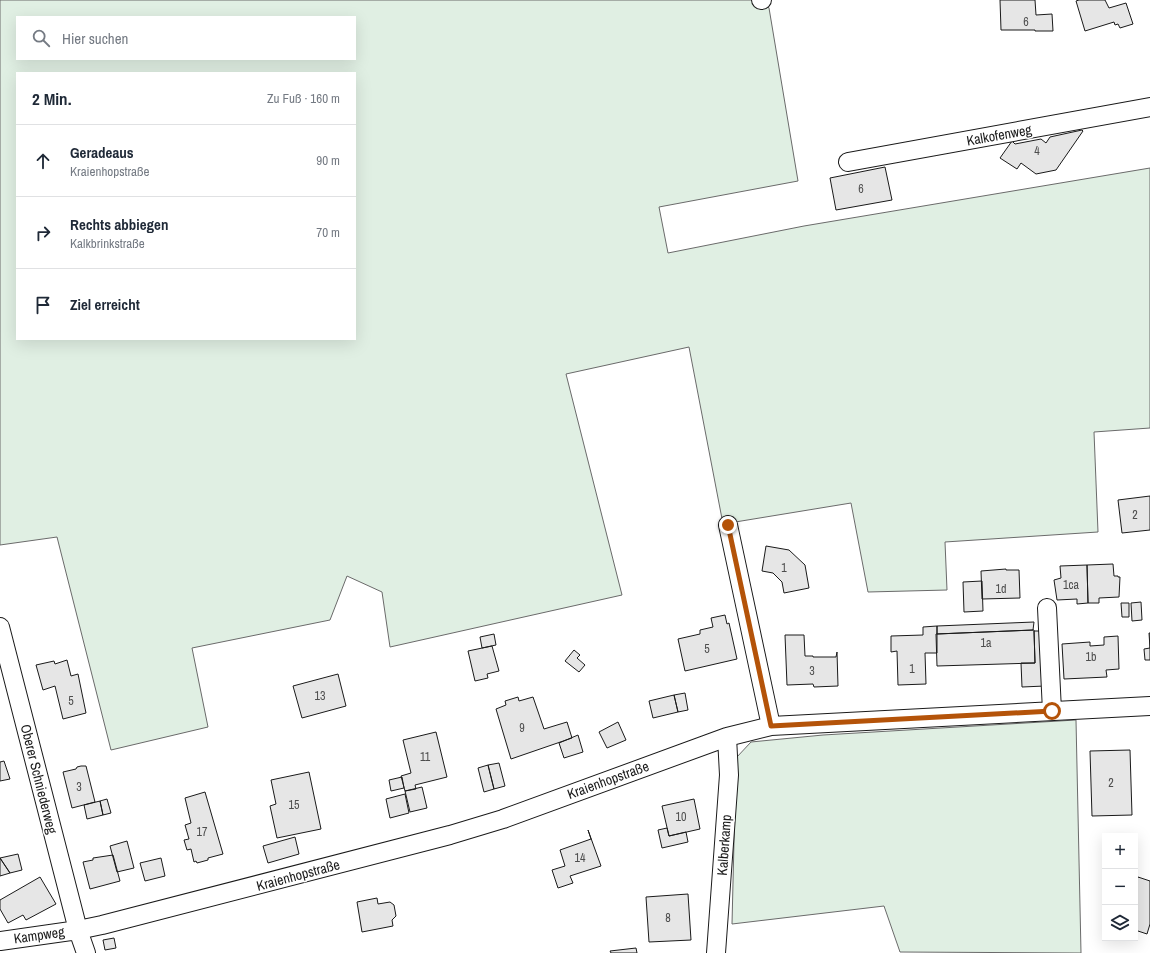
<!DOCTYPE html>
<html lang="de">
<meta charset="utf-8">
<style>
body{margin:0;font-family:"Archivo Narrow",sans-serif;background:#f2f2f3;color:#1f2937}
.controls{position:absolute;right:12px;bottom:12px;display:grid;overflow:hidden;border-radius:0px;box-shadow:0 4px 16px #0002}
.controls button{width:36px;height:36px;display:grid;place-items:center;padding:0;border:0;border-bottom:1px solid #e0e1e3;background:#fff;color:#1f2937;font:20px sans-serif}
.stop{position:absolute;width:12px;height:12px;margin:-9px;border:3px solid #b45309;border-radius:50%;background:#fff}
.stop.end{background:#b45309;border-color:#fff;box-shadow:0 1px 4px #0008}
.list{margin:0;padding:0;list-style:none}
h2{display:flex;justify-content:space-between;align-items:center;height:52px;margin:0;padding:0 16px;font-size:17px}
h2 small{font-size:13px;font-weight:400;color:#747a83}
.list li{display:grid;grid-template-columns:26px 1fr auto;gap:12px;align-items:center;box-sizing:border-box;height:72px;padding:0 16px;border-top:1px solid #e0e1e3}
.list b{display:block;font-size:15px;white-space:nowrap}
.list p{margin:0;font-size:13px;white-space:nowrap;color:#747a83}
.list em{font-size:13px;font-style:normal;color:#747a83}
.icon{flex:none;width:22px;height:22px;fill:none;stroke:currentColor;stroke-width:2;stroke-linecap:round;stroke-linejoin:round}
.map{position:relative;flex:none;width:1150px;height:953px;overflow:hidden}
.search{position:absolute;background:#fff;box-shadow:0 4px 16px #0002;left:16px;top:16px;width:340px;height:44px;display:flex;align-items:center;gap:10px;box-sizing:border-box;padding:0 14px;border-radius:0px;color:#747a83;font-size:15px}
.panel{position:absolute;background:#fff;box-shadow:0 4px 16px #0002;left:16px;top:72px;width:340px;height:268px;border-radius:0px}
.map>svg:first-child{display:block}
.green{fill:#e0efe3;stroke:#6a6a6a;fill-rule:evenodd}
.building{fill:#e6e6e6;stroke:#1a1a1a}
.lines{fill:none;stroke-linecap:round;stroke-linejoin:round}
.minor-casing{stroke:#1a1a1a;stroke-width:20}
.minor{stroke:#fff;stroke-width:18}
.route{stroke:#b45309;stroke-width:5}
.labels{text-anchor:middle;stroke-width:3;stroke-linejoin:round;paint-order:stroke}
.number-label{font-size:12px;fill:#4d4d4d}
.street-label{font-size:14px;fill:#1a1a1a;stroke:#fff}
</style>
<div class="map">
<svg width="1150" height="953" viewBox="0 0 1150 953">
<rect width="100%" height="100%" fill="#fff"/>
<path class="green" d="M 0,0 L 763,0 L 769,8 L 798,181 L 659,207 L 668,253 L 804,226 L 1150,168 L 1150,428 L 1094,432 L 1098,532 L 945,542 L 947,590 L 868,592 L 851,503 L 723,524 L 689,347 L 566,374 L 622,595 L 390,647 L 382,592 L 347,576 L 330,620 L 192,648 L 208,727 L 111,750 L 57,537 L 0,545 ZM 17,17 L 355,17 L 355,59 L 17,59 ZM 17,73 L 355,73 L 355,339 L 17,339 Z
M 1076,720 L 1081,953 L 900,952 L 884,906 L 732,924 L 736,758 L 751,742 L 823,735 Z"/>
<path class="building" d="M 1000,0 L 1035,0 L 1036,15 L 1052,14 L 1053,31 L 1035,31 L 1035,30 L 1001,30 Z
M 1079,0 L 1105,0 L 1109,8 L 1126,3 L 1133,24 L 1120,28 L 1118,24 L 1115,25 L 1114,22 L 1085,31 L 1076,1 Z
M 1082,130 L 1083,131 L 1056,170 L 1036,174 L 1021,163 L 1017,169 L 1000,158 L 1012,141 L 1015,144 L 1041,139 L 1046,143 L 1050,137 Z
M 885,167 L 892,200 L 836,210 L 830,178 Z
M 1150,496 L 1150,530 L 1122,533 L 1118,500 Z
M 766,546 L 789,550 L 805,565 L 809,588 L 784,593 L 782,582 L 773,573 L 762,571 Z
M 1113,564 L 1114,576 L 1118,576 L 1118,577 L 1120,577 L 1119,597 L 1099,598 L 1099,603 L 1088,603 L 1087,565 Z
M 1087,565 L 1088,603 L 1077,604 L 1077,599 L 1057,600 L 1054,580 L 1061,578 L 1060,566 Z
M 1006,569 L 1006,570 L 1019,570 L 1020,598 L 982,599 L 981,571 Z
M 982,581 L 983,611 L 964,612 L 963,582 Z
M 1141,602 L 1142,620 L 1132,621 L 1131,603 Z
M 1121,603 L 1129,603 L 1129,617 L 1122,617 Z
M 725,615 L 727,624 L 729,623 L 737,659 L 685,671 L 678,639 L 700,634 L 700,630 L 713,627 L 711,618 Z
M 1034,622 L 1033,630 L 937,634 L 937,626 Z
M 937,626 L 937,653 L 925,653 L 926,684 L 898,685 L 897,651 L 891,652 L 891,636 L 923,635 L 923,627 Z
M 1034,630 L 1035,663 L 937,666 L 936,634 Z
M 1034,631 L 1043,631 L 1045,686 L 1022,687 L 1021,663 L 1035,663 Z
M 1149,633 L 1150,633 L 1150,660 L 1145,660 L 1144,649 L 1150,648 Z
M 494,634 L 496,645 L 482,648 L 480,637 Z
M 785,635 L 804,635 L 805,656 L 813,656 L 813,657 L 836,657 L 837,652 L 838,686 L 814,687 L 813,684 L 787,685 Z
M 1118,636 L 1119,669 L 1106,670 L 1107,677 L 1064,679 L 1062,644 L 1090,642 L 1090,646 L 1104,645 L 1104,637 Z
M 492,646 L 499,671 L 487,674 L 488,678 L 475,681 L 468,651 Z
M 574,650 L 580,655 L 577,658 L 585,665 L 579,672 L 565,661 Z
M 67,660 L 71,676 L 78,674 L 86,713 L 63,719 L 55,686 L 43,690 L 36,665 L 54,661 L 55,664 Z
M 338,674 L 346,706 L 302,718 L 293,686 Z
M 685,693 L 688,710 L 678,712 L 674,695 Z
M 674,695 L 678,712 L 653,718 L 649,701 Z
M 518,697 L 519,701 L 533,697 L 544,729 L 567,722 L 572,738 L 511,759 L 496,709 L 506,705 L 505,701 Z
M 618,722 L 626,740 L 607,748 L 599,732 Z
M 436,732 L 447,777 L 415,785 L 416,789 L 405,791 L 401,776 L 411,773 L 403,740 Z
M 578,735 L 583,752 L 564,758 L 559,743 Z
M 1130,750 L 1132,815 L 1092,816 L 1090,751 Z
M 4,761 L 10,779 L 0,781 L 0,762 Z
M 499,763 L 505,786 L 494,789 L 488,765 Z
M 488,765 L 494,789 L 484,792 L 478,768 Z
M 81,766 L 86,766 L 95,802 L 72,808 L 63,772 L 76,769 L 77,767 Z
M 309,772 L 321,829 L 277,838 L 270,806 L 276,804 L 271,780 Z
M 402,777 L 404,788 L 391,791 L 389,780 Z
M 422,787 L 427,808 L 410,812 L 405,791 Z
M 205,792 L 223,854 L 208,858 L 208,860 L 197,863 L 196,861 L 194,862 L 191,849 L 187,850 L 184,840 L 189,839 L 185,825 L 191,823 L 185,798 Z
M 405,794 L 409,813 L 390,818 L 386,799 Z
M 107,799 L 111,813 L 103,815 L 100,801 Z
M 694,799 L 700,829 L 669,836 L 662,806 Z
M 100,801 L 103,815 L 87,819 L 84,805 Z
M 667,828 L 669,836 L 686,832 L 688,842 L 662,848 L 658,830 Z
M 588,830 L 601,866 L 570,876 L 573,883 L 558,888 L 552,870 L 565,866 L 560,850 L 591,839 Z
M 295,837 L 299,854 L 268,863 L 263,846 Z
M 127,841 L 134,868 L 117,872 L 110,846 Z
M 18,854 L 22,870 L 10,873 L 0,858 Z
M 113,855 L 120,881 L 90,889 L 83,862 L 93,860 L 93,858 Z
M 0,858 L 10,873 L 0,876 Z
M 161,858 L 165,876 L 145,881 L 140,863 Z
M 40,877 L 56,904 L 26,920 L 23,915 L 8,923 L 0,909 L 0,900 Z
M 1138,877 L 1150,881 L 1150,924 L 1147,934 L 1135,930 L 1135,886 Z
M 688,894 L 691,940 L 649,942 L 646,897 Z
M 377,898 L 378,904 L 390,902 L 394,905 L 396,916 L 392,920 L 393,926 L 362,932 L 357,902 Z
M 114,938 L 116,948 L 105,950 L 103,940 Z
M 636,948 L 637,953 L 611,953 L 610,951 Z"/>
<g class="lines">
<g class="minor-casing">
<path id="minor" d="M 761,0 L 762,0
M 848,162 L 1150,107
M 728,525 L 771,726
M 1047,608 L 1052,711
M 0,627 L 78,930 L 86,953
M 0,941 L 78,930 L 102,925 L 450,835 L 503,819 L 727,737 L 771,726 L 1150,706
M 716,953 L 729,775 L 727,737"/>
</g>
<use href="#minor" class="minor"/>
</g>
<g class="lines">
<path class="route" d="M 728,525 L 771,726 L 1052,711"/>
</g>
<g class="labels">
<g class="number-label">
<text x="1026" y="26">6</text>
<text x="1037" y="155">4</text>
<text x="861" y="193">6</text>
<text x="1135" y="519">2</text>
<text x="784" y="572">1</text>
<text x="1071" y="589">1ca</text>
<text x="1001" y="593">1d</text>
<text x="986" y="647">1a</text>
<text x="707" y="653">5</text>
<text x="1091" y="661">1b</text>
<text x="912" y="673">1</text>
<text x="812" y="675">3</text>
<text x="320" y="700">13</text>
<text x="71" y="705">5</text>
<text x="522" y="732">9</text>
<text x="425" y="761">11</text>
<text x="1111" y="787">2</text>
<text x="79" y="791">3</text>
<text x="294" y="809">15</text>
<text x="681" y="821">10</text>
<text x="202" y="836">17</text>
<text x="580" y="862">14</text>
<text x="668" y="922">8</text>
</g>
<g class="street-label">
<text transform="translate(999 135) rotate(-10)" y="5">Kalkofenweg</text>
<text transform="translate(39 779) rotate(76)" y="5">Oberer Schniederweg</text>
<text transform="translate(608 780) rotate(-20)" y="5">Kraienhopstraße</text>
<text transform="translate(724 845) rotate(-86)" y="5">Kalberkamp</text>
<text transform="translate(298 875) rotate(-15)" y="5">Kraienhopstraße</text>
<text transform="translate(39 935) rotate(-8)" y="5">Kampweg</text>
</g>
</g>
</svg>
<div class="controls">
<button>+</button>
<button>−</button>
<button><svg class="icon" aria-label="layers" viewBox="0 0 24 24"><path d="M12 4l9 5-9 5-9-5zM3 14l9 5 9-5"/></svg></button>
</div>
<div class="stop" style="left:1052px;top:711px"></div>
<div class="stop end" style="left:728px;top:525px"></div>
<div class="search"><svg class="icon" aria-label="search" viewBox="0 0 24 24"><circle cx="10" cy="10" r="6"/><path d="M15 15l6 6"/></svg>Hier suchen</div>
<section class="panel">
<h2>2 Min.<small>Zu Fuß · 160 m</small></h2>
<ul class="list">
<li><svg class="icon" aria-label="ahead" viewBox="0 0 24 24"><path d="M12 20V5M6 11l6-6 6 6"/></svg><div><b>Geradeaus</b><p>Kraienhopstraße</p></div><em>90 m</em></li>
<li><svg class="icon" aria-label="right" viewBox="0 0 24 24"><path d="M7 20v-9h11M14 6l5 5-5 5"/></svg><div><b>Rechts abbiegen</b><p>Kalkbrinkstraße</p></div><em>70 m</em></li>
<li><svg class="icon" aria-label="arrive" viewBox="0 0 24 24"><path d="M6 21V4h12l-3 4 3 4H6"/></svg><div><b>Ziel erreicht</b></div></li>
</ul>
</section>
</div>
